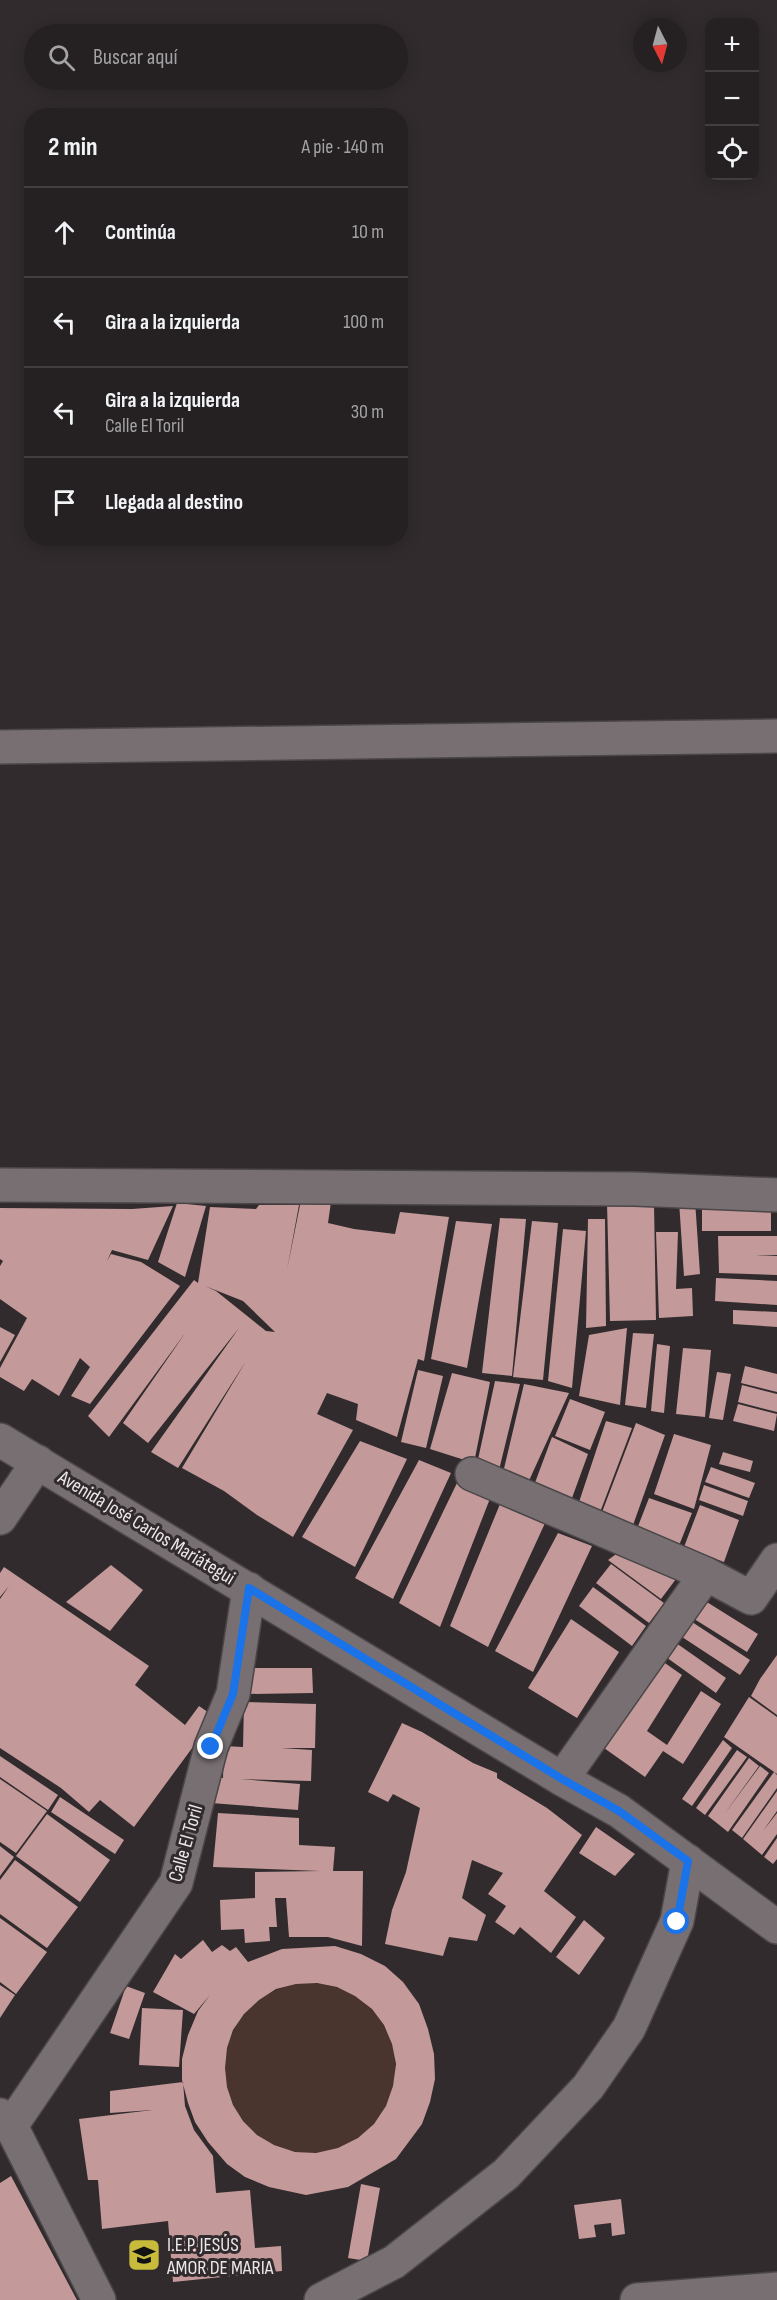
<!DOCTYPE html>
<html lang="es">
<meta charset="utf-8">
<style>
body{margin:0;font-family:"Sofia Sans Condensed",sans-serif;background:#2d282a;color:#f1f3f6}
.controls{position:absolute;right:18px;top:18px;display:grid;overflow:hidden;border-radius:12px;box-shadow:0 3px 15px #0003}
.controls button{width:54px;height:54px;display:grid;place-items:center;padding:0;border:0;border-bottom:2px solid #423e40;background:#252022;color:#f1f3f6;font:30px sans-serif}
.compass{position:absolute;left:633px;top:18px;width:54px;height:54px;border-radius:50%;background:#252022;box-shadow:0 3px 15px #0003;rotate:174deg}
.stop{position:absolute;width:18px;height:18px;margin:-14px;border:4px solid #1a73e8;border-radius:50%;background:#fff}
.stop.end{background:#1a73e8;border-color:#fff;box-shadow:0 2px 6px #0008}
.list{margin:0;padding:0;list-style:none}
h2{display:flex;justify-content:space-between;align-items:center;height:78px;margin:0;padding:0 24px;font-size:26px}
h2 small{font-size:20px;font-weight:400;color:#a3a3a5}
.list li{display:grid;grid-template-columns:39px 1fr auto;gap:18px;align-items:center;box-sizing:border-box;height:90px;padding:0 24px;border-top:2px solid #423e40}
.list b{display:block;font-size:22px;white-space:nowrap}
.list p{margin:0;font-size:20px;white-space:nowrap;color:#a3a3a5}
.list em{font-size:20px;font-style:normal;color:#a3a3a5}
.icon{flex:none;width:33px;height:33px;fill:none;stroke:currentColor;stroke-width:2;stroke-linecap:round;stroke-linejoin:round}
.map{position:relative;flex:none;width:777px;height:2300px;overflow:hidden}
.search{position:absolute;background:#252022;box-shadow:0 3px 15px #0003;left:24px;top:24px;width:384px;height:66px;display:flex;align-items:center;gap:15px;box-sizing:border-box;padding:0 21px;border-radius:33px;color:#a3a3a5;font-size:22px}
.panel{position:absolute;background:#252022;box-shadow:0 3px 15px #0003;left:24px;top:108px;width:384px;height:438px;border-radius:24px}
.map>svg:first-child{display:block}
.green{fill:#49352e}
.building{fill:#c3999a;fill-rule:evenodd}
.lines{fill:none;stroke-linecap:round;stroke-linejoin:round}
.street-casing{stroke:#4b4648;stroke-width:36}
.secondary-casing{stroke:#4b4648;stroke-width:36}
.street{stroke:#776f72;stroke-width:33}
.secondary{stroke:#776f72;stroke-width:33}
.route{stroke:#1a73e8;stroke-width:8}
.labels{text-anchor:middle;stroke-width:6;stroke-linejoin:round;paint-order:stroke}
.street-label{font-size:20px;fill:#ebe6e8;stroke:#312b2d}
.poi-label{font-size:20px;fill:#ebe6e8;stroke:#312b2d;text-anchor:start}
</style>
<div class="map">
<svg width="777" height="2300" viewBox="0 0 777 2300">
<rect width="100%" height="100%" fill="#312b2d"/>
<path class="green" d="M225 2068a85 85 0 1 1 170 0a85 85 0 1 1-170 0Z"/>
<path class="building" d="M 301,1200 L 331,1202 L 328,1223 L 354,1229 L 395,1234 L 400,1212 L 449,1217 L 424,1361 L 418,1359 L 397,1437 L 356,1420 L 358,1404 L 327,1393 L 317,1414 L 353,1430 L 293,1537 L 257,1515 L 224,1491 L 182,1468 L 246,1361 L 178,1468 L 151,1452 L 239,1328 L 148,1443 L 123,1423 L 186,1332 L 109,1437 L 88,1416 L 194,1280 L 198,1283 L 210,1207 L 256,1209 L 259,1205 L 299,1205 L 287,1270 ZM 205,1286 L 243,1301 L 275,1332 L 266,1331 L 216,1291 Z
M 695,1200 L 700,1274 L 684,1276 L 679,1201 Z
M 177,1203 L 206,1206 L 185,1277 L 158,1262 Z
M 607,1203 L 654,1204 L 656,1320 L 610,1321 Z
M 173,1206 L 148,1260 L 112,1250 L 107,1261 L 111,1254 L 141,1262 L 180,1286 L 90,1404 L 71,1396 L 90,1367 L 80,1358 L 59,1396 L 32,1379 L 24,1391 L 0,1377 L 0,1368 L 27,1318 L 0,1299 L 0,1266 L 3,1261 L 0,1259 L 0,1208 L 132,1209 Z
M 771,1207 L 771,1231 L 702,1231 L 702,1208 Z
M 500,1218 L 526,1219 L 512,1376 L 482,1373 Z
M 588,1219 L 605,1219 L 606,1326 L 586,1328 Z
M 456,1221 L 492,1224 L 467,1368 L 431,1359 Z
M 532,1221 L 558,1223 L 543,1380 L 513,1377 Z
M 563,1229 L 586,1231 L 572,1388 L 548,1381 Z
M 656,1232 L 678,1232 L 676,1289 L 692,1288 L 693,1316 L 659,1318 Z
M 718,1236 L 777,1236 L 777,1255 L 756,1255 L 777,1256 L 777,1275 L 719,1273 Z
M 716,1278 L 777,1281 L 777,1305 L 715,1301 Z
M 733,1310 L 777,1312 L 777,1327 L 733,1324 Z
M 0,1327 L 15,1335 L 0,1362 Z
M 627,1328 L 620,1405 L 579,1396 L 589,1335 Z
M 633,1333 L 654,1334 L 646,1408 L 625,1405 Z
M 657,1344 L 670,1346 L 664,1413 L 651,1411 Z
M 683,1348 L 711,1350 L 705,1417 L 676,1414 Z
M 745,1366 L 777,1374 L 777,1392 L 741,1383 Z
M 418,1370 L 443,1376 L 426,1448 L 401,1442 Z
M 717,1372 L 731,1374 L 723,1420 L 709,1418 Z
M 452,1373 L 490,1382 L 474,1463 L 430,1449 Z
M 495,1381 L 520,1384 L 499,1470 L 477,1464 Z
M 524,1384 L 569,1393 L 527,1485 L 502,1477 Z
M 742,1385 L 777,1394 L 777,1412 L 738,1402 Z
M 570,1399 L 605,1412 L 590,1450 L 555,1436 Z
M 738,1404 L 777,1414 L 774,1431 L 733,1421 Z
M 606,1421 L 632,1428 L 599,1515 L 577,1508 Z
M 636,1423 L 665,1435 L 632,1528 L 599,1520 Z
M 674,1434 L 711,1445 L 694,1509 L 654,1494 Z
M 552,1437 L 588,1454 L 572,1498 L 533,1488 Z
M 360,1441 L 407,1459 L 355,1567 L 302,1537 Z
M 723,1452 L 753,1461 L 750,1472 L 719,1464 Z
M 419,1460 L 451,1473 L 393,1599 L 355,1578 Z
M 711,1467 L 755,1483 L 749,1498 L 705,1482 Z
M 457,1483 L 491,1496 L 440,1627 L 399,1603 Z
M 704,1485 L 748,1501 L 743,1516 L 699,1500 Z
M 649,1498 L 692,1513 L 676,1553 L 635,1534 Z
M 500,1504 L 546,1521 L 488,1647 L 450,1626 Z
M 700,1505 L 739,1520 L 724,1562 L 684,1547 Z
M 558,1533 L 592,1546 L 533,1672 L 495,1651 Z
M 623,1549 L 676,1579 L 661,1599 L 608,1560 Z
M 611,1564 L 664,1603 L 649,1623 L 596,1583 Z
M 111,1565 L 143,1590 L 110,1631 L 66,1602 Z
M 4,1567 L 149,1666 L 135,1685 L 185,1725 L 199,1706 L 215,1717 L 134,1827 L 100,1800 L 89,1812 L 61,1788 L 0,1748 L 0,1599 L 9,1586 L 0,1597 L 0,1573 Z
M 593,1587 L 646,1626 L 632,1646 L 579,1606 Z
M 702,1599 L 758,1634 L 747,1652 L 691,1617 Z
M 571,1619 L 619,1652 L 577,1718 L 528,1688 Z
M 689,1620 L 750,1660 L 740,1675 L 679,1635 Z
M 669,1638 L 726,1678 L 716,1693 L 659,1652 Z
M 777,1655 L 777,1715 L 751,1696 L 760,1679 Z
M 662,1661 L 682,1675 L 647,1731 L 667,1745 L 701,1691 L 721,1704 L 683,1764 L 663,1751 L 645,1777 L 604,1748 Z
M 247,1668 L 312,1668 L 313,1693 L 247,1694 Z
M 749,1697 L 777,1717 L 777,1774 L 724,1737 Z
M 244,1702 L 316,1704 L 315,1748 L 281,1748 L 312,1750 L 311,1781 L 240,1779 L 300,1784 L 298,1810 L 211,1803 L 213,1777 L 223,1778 L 224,1746 L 243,1747 Z
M 402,1723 L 422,1732 L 473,1763 L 497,1773 L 497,1778 L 547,1808 L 582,1835 L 544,1891 L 576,1917 L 551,1953 L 520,1927 L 514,1935 L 495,1922 L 506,1906 L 488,1894 L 503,1873 L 472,1860 L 462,1898 L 486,1915 L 477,1941 L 449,1937 L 443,1956 L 385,1944 L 392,1910 L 406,1872 L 420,1808 L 393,1794 L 388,1802 L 368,1792 Z
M 723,1740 L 732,1748 L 692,1806 L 682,1799 Z
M 737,1750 L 747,1757 L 705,1815 L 696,1808 Z
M 0,1756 L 58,1795 L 48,1810 L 0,1777 Z
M 749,1758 L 759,1766 L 723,1816 L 760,1766 L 769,1773 L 728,1832 L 708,1816 Z
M 774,1772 L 777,1775 L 777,1788 L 742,1838 L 732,1830 Z
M 0,1779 L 47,1811 L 16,1853 L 0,1842 Z
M 777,1791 L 777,1811 L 763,1831 L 777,1813 L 777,1834 L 762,1855 L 743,1839 Z
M 60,1797 L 124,1840 L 115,1854 L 51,1812 Z
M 218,1813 L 299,1818 L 299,1845 L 335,1847 L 333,1871 L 363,1871 L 362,1946 L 328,1937 L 289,1937 L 286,1898 L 275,1898 L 277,1927 L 269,1927 L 270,1941 L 245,1943 L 244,1929 L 221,1930 L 220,1900 L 255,1898 L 255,1872 L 320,1871 L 213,1867 Z
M 47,1814 L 110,1860 L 80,1902 L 16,1856 Z
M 596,1827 L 635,1854 L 615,1876 L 579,1853 Z
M 777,1838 L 777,1859 L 773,1864 L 764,1857 Z
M 0,1846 L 14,1857 L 0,1876 Z
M 15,1860 L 78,1907 L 47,1948 L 0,1914 L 0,1880 Z
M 0,1918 L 47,1952 L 16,1994 L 0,1982 Z
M 584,1920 L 605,1938 L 579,1975 L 556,1957 Z
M 203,1940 L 212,1952 L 222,1945 L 230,1951 L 236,1947 L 248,1962 L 282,1949 L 335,1946 L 361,1954 L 385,1966 L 403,1982 L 419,2004 L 428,2029 L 434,2054 L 435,2079 L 430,2102 L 422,2124 L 396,2159 L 348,2187 L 306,2195 L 269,2187 L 245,2177 L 227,2164 L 208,2142 L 195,2122 L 188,2103 L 182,2080 L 182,2059 L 188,2035 L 198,2011 L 210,1995 L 194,2014 L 153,1992 L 175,1954 L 181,1959 ZM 317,1983 L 337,1987 L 355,1996 L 372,2009 L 384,2025 L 392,2044 L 396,2064 L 393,2086 L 386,2106 L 374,2124 L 358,2138 L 338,2148 L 316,2153 L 295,2152 L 274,2145 L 257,2135 L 243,2121 L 233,2105 L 227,2087 L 225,2068 L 227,2048 L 233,2030 L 244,2014 L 259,2000 L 276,1989 L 296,1984 Z
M 0,1985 L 15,1995 L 0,2018 Z
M 126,1986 L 145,1993 L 129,2039 L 110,2033 Z
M 142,2008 L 183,2010 L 179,2067 L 139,2065 Z
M 183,2082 L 185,2106 L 194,2130 L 213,2156 L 216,2193 L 250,2190 L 255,2248 L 281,2246 L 282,2271 L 173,2282 L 168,2221 L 102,2229 L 98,2180 L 88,2180 L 79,2119 L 152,2110 L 110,2113 L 110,2091 Z
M 11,2176 L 77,2300 L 0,2300 L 0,2183 Z
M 361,2184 L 380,2188 L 367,2261 L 348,2258 Z
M 621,2199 L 625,2234 L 612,2236 L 611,2223 L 594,2225 L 596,2237 L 579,2239 L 574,2205 Z"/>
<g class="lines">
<g class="street-casing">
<path id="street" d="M 0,1185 L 635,1189 L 777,1195
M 472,1474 L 706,1574 L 751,1598 L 777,1560
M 0,1518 L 38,1462
M 562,1779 L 706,1574
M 0,2115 L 11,2126 L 99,2300
M 11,2126 L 176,1883 L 211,1747 L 233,1694 L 249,1589
M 321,2300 L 394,2262 L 506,2174 L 588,2087 L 629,2028 L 677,1921 L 688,1861
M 637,2300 L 777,2289"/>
</g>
<g class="secondary-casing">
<path id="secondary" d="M 0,747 L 777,736
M 0,1440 L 562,1779 L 619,1811 L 777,1927"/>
</g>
<use href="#street" class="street"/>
<use href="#secondary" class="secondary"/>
</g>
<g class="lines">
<path class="route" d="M 211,1747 L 233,1694 L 249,1588 L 562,1779 L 619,1811 L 688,1861 L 677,1922"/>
</g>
<defs>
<g id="school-square" transform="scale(1.725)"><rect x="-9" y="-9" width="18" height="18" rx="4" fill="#c8bb3b" stroke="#312b2d"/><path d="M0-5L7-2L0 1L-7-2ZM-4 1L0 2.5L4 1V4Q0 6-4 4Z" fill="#111"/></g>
</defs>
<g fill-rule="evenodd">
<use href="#school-square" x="144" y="2255"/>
</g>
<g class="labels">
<g class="street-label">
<text transform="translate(147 1527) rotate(31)" y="7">Avenida José Carlos Mariátegui</text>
<text transform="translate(185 1843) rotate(-74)" y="7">Calle El Toril</text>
</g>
<g class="poi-label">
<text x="167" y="2251">I.E.P. JESÚS<tspan x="167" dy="23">AMOR DE MARIA</tspan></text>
</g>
</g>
</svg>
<div class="controls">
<button>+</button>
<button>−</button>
<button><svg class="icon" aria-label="locate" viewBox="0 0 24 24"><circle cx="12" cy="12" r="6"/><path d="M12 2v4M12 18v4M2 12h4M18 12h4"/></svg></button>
</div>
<svg class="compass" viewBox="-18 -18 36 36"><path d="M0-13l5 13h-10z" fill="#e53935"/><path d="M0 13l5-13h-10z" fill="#a3a3a5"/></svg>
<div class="stop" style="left:677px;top:1922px"></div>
<div class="stop end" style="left:211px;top:1747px"></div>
<div class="search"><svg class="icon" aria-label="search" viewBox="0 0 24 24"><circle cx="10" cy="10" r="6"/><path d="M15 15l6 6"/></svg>Buscar aquí</div>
<section class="panel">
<h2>2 min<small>A pie · 140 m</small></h2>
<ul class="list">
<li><svg class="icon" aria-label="ahead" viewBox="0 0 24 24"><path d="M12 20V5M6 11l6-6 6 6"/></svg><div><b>Continúa</b></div><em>10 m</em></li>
<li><svg class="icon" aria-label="left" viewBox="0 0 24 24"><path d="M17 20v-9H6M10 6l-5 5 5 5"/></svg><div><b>Gira a la izquierda</b></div><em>100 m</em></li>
<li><svg class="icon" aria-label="left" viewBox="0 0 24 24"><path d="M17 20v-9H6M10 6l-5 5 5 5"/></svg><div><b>Gira a la izquierda</b><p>Calle El Toril</p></div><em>30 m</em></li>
<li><svg class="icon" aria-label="arrive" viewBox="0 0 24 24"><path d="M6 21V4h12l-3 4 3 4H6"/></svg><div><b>Llegada al destino</b></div></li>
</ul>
</section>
</div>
